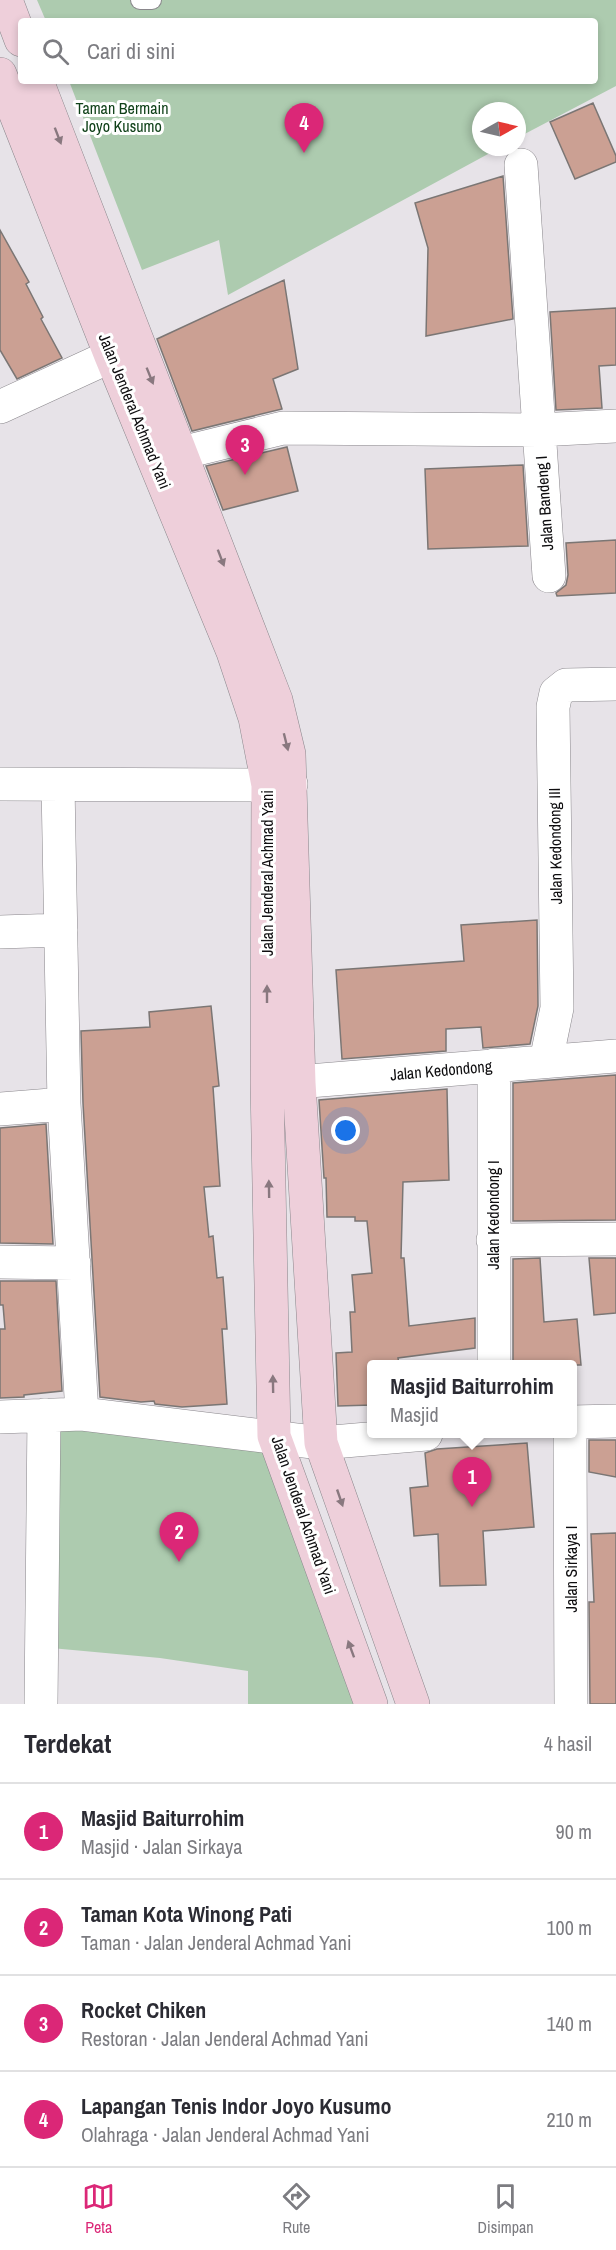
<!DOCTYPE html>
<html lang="id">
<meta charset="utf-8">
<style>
body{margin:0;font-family:"Archivo Narrow",sans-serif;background:#f7f7f7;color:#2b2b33}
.compass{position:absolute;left:472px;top:102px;width:54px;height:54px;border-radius:50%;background:#fff;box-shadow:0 3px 9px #0003;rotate:82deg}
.you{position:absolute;left:346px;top:1131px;width:21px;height:21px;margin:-15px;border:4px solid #fff;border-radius:50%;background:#1a73e8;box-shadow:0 0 0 9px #1a73e833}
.badge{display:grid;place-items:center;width:39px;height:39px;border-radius:50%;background:#db2777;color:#fff;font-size:20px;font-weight:700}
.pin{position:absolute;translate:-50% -50px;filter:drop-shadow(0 2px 3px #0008)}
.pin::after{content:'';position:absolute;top:32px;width:21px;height:18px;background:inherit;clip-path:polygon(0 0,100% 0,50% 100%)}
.popup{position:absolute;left:367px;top:1360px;width:210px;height:78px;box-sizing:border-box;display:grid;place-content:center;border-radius:6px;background:#fff;filter:drop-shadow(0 2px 4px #0005);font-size:20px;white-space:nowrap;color:#7c7c81}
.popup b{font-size:22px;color:#2b2b33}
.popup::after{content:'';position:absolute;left:50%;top:100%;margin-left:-12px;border:12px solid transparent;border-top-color:#fff}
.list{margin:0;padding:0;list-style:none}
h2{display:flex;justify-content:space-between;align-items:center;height:78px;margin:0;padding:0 24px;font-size:26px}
h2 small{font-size:20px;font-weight:400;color:#7c7c81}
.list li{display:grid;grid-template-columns:39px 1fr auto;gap:18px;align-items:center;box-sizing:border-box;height:96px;padding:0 24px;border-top:2px solid #e1e1e2}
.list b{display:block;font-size:22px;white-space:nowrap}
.list p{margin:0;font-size:20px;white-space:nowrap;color:#7c7c81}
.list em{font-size:20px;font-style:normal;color:#7c7c81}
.icon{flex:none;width:33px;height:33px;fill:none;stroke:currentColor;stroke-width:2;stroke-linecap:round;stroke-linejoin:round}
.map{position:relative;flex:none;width:616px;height:1704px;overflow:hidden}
.search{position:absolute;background:#fff;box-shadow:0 3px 9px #0003;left:18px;right:18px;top:18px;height:66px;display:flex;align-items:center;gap:15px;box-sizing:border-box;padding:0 21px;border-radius:6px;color:#7c7c81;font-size:22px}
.sheet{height:462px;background:#fff}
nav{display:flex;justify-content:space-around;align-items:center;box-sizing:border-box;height:84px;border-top:2px solid #e1e1e2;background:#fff;font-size:16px;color:#7c7c81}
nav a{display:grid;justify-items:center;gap:3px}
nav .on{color:#db2777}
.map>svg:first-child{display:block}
.green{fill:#adcbaf}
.building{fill:#cba093;stroke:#7b7674;stroke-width:1.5}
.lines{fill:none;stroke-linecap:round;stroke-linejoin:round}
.service-casing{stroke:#8a878c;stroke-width:20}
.minor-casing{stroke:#8a878c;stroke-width:34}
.secondary-casing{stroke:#8a878c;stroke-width:34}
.service{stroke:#fff;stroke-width:18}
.minor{stroke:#fff;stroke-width:33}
.secondary{stroke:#eecfda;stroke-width:33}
.oneway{fill:#89787f}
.labels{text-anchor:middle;stroke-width:6;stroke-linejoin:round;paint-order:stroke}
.park-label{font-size:16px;fill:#104119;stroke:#fff}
.street-label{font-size:16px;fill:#0e0d0f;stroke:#fff}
</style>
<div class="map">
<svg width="616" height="1704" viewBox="0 0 616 1704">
<rect width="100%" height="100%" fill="#e7e3e8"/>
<path class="green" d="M 37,0 L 616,0 L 616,86 L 517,138 L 517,111 L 481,111 L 481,147 L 501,147 L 228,295 L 219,240 L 142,270 L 69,81 L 595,81 L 595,21 L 46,21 Z
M 55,1428 L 264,1448 L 358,1704 L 248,1704 L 248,1671 L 160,1658 L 51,1648 Z"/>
<path class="building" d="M 593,103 L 616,156 L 616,162 L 575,179 L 550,122 Z
M 503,176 L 513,319 L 426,336 L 428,248 L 415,203 Z
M 0,230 L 29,282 L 26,284 L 43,317 L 41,319 L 62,358 L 17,379 L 0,350 Z
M 284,280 L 298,369 L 273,379 L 282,409 L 192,431 L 157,339 Z
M 616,308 L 616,365 L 599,366 L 602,408 L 556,410 L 550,312 Z
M 287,447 L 298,491 L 223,510 L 206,466 Z
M 523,465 L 528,546 L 428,549 L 425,469 Z
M 616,540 L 616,593 L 557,596 L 556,593 L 566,585 L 568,575 L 566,543 Z
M 537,920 L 538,1006 L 530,1044 L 483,1048 L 481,1027 L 446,1029 L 446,1051 L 342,1059 L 336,970 L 464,961 L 461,925 Z
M 211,1006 L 219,1086 L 213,1087 L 220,1186 L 204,1187 L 209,1237 L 213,1236 L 217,1278 L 223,1277 L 227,1329 L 222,1329 L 227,1404 L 182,1407 L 155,1404 L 154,1401 L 141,1402 L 100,1397 L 83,1103 L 81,1031 L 150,1027 L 149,1012 Z
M 616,1075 L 616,1220 L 513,1221 L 513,1083 Z
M 447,1089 L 449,1180 L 403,1182 L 401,1258 L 404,1258 L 409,1326 L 475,1318 L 475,1348 L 398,1358 L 399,1365 L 372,1365 L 372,1405 L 338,1406 L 336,1353 L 352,1352 L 350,1312 L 355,1312 L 352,1275 L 372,1273 L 367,1221 L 355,1221 L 355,1217 L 327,1217 L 326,1178 L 324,1178 L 319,1100 Z
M 46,1124 L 53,1244 L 0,1243 L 0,1128 Z
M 540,1258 L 544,1322 L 577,1319 L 581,1365 L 513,1365 L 513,1259 Z
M 589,1258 L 616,1258 L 616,1313 L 594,1315 Z
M 0,1281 L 56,1281 L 62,1391 L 24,1395 L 24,1397 L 0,1398 L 0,1329 L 5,1329 L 3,1305 L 0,1305 Z
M 589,1440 L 616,1440 L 616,1477 L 589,1472 Z
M 527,1443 L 534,1527 L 483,1531 L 486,1585 L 440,1586 L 438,1534 L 414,1536 L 410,1488 L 428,1486 L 425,1453 L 437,1449 Z
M 616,1533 L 616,1704 L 590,1704 L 589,1602 L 594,1602 L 591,1534 Z"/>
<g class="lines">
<g class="service-casing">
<path id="service" d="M 140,0 L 152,0"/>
</g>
<g class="minor-casing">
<path id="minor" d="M 521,165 L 549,576
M 0,407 L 111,356 L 137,348
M 181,453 L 283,428 L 538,430 L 616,426
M 0,784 L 268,785 L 291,784
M 58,785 L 64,1104 L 82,1414
M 0,932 L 61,930
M 546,1061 L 557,1008 L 553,707 L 556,693 L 566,685 L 616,684
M 272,1084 L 616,1056
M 0,1109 L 64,1104
M 493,1240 L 616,1239
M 0,1262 L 74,1263
M 494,1364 L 494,1065
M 0,1417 L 82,1414 L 321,1443 L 426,1434
M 572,1422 L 616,1421
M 570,1434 L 571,1704
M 41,1704 L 44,1415"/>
</g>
<g class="secondary-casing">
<path id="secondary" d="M 6,0 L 21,40
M 0,74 L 111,356 L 233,652 L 255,718 L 268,785 L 267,1084 L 274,1436 L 371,1704
M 37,81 L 276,700 L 289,754 L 299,1083 L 321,1443 L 413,1704"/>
</g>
<use href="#service" class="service"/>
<use href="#minor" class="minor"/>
<use href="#secondary" class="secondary"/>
</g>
<defs><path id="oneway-solid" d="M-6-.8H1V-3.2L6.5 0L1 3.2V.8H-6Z" transform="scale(1.5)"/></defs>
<g class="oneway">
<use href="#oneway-solid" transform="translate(58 136) rotate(69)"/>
<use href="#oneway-solid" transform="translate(150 376) rotate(68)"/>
<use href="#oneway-solid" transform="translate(221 558) rotate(69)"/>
<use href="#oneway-solid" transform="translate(286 742) rotate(76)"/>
<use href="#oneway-solid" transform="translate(267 994) rotate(-90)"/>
<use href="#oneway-solid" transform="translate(269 1189) rotate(-91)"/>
<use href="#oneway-solid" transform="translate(273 1384) rotate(-91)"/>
<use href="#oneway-solid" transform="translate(340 1498) rotate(71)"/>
<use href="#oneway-solid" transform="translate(351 1649) rotate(-110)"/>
</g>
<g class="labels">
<g class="park-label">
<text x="122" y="114">Taman Bermain<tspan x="122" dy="18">Joyo Kusumo</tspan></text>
</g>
<g class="street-label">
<text transform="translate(135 411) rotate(68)" y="6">Jalan Jenderal Achmad Yani</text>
<text transform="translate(544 503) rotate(-94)" y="6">Jalan Bandeng I</text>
<text transform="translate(555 846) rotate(-91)" y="6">Jalan Kedondong III</text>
<text transform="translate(267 873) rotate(-90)" y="6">Jalan Jenderal Achmad Yani</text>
<text transform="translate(441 1070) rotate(-5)" y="6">Jalan Kedondong</text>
<text transform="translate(493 1215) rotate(-90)" y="6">Jalan Kedondong I</text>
<text transform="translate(304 1515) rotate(71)" y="6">Jalan Jenderal Achmad Yani</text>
<text transform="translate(571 1569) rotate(-90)" y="6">Jalan Sirkaya I</text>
</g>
</g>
</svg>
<svg class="compass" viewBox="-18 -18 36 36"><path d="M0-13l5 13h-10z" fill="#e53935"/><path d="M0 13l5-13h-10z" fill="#7c7c81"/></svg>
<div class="you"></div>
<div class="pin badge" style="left:472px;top:1507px">1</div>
<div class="popup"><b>Masjid Baiturrohim</b>Masjid</div>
<div class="pin badge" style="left:179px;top:1562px">2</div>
<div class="pin badge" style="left:245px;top:475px">3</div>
<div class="pin badge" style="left:304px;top:153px">4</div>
<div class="search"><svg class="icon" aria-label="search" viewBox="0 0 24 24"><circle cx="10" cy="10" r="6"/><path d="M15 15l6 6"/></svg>Cari di sini</div>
</div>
<section class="sheet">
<h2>Terdekat<small>4 hasil</small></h2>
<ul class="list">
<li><span class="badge">1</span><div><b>Masjid Baiturrohim</b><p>Masjid · Jalan Sirkaya</p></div><em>90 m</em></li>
<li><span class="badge">2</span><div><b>Taman Kota Winong Pati</b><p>Taman · Jalan Jenderal Achmad Yani</p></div><em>100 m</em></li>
<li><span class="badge">3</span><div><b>Rocket Chiken</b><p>Restoran · Jalan Jenderal Achmad Yani</p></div><em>140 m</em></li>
<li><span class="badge">4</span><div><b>Lapangan Tenis Indor Joyo Kusumo</b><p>Olahraga · Jalan Jenderal Achmad Yani</p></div><em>210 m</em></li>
</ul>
</section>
<nav>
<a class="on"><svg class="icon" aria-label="map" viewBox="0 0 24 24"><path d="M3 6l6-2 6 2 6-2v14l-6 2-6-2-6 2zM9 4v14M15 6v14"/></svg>Peta</a>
<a><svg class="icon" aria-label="directions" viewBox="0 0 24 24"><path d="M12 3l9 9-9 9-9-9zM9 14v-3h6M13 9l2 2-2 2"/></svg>Rute</a>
<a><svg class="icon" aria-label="saved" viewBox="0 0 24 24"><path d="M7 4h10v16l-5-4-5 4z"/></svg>Disimpan</a>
</nav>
